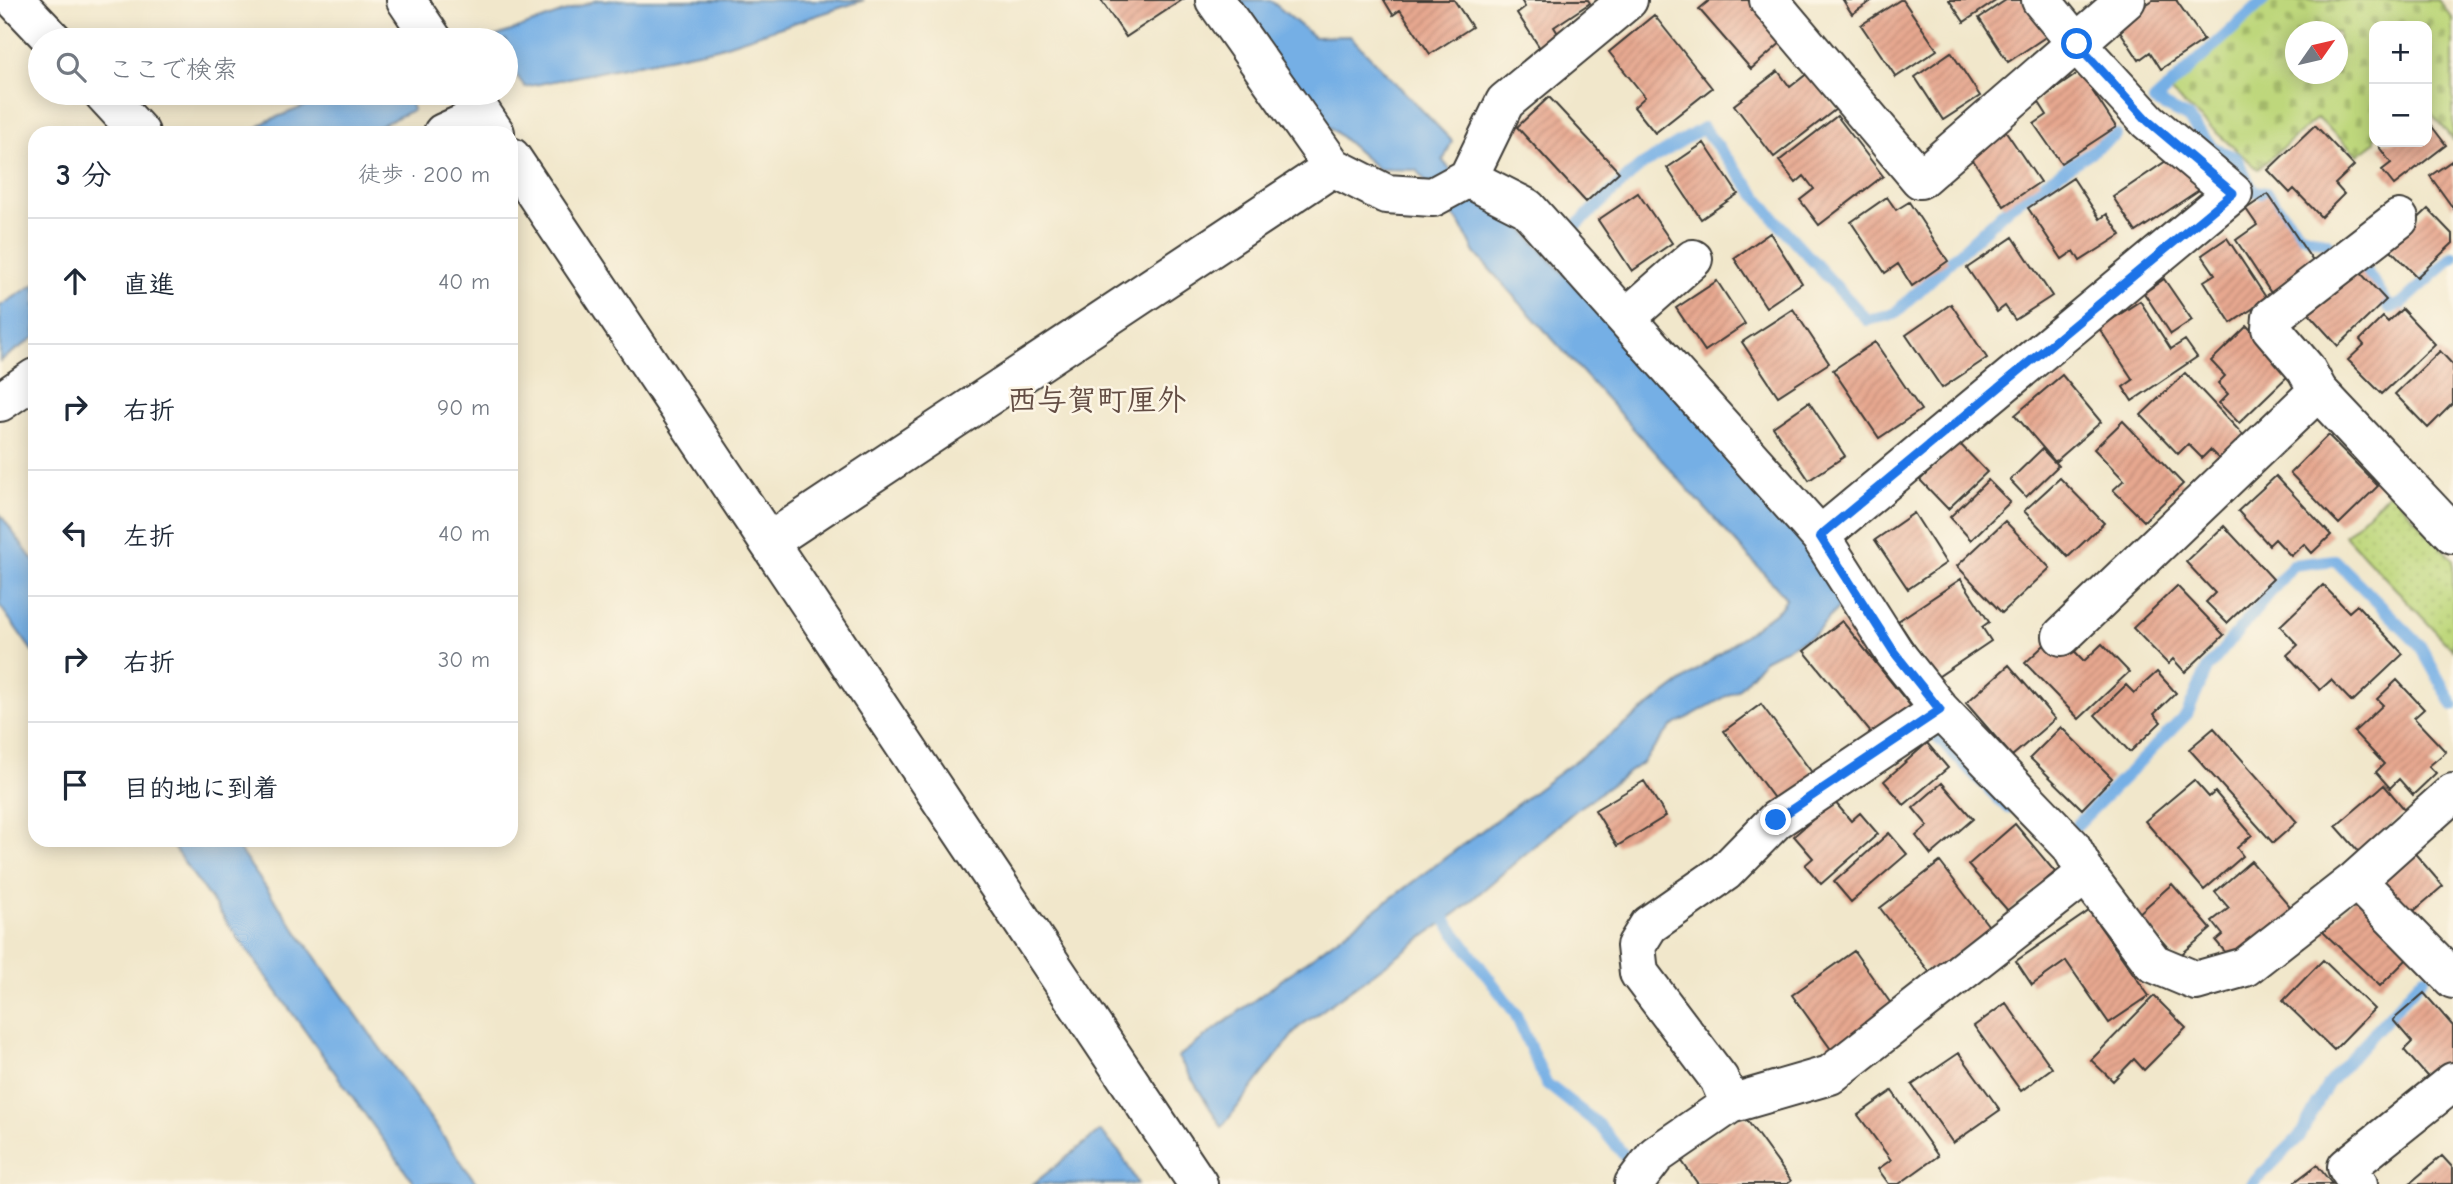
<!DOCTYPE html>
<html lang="ja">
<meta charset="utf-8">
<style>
body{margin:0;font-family:"Comic Neue","Klee One",sans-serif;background:#f2f2f3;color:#1f2937}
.controls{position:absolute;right:21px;top:21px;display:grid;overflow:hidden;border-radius:14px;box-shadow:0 4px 18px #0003}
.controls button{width:63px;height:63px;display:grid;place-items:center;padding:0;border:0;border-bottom:2px solid #e0e1e3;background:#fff;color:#1f2937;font:35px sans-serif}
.compass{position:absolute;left:2285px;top:21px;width:63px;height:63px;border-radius:50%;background:#fff;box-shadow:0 4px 18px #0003;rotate:56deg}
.stop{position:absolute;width:21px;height:21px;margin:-16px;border:5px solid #1a73e8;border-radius:50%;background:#fff}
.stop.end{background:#1a73e8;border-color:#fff;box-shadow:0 2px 7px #0008}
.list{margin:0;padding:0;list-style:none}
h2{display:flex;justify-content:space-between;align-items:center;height:91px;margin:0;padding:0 28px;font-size:30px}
h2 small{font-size:23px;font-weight:400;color:#747a83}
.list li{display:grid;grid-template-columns:46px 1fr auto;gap:21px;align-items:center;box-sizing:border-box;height:126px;padding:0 28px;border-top:2px solid #e0e1e3}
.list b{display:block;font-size:26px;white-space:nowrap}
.list em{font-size:23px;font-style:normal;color:#747a83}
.icon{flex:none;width:38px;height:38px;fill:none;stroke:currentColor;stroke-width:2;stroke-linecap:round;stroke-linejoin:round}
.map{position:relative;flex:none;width:2453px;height:1184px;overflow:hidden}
.search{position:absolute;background:#fff;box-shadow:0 4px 18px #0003;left:28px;top:28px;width:490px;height:77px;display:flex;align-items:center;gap:18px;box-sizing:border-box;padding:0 24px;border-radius:38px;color:#747a83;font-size:26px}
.panel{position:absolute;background:#fff;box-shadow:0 4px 18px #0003;left:28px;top:126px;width:490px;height:721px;border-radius:21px}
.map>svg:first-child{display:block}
.cemetery{fill:url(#cemetery-stones);stroke:#6d7a4c;stroke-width:2;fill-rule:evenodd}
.garden{fill:url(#garden-dots);stroke:#6d7a4c;stroke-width:2}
.water{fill:#75afe5;stroke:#486680;stroke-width:2}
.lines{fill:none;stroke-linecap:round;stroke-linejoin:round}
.stream{stroke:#75afe5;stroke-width:12}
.building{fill:url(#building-hatch)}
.minor-casing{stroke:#3c3a36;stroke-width:42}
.minor{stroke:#fff;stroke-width:38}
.route{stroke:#1a73e8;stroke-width:9}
.labels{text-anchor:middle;stroke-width:5;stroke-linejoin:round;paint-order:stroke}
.quarter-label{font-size:30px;font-weight:bold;fill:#634d44;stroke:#fcf5e5}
</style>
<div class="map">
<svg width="2453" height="1184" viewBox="0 0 2453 1184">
<defs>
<pattern id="cemetery-stones" width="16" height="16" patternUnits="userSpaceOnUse" patternTransform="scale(1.75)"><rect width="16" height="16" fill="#bed77b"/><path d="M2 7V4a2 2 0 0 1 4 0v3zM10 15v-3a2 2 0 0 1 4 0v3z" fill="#a3b86a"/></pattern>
<pattern id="garden-dots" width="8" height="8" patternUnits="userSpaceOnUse" patternTransform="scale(1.75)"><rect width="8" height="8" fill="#bed77b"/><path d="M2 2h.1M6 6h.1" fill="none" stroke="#a3b86a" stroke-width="1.8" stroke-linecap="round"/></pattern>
<pattern id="building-hatch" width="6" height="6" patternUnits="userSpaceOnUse" patternTransform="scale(1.75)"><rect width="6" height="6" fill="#e6a78f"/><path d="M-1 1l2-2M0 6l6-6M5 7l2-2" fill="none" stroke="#c58f7b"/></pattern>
</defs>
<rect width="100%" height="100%" fill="#fcf5e5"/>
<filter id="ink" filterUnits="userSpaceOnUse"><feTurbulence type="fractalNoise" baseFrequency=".0143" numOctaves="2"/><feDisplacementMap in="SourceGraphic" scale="14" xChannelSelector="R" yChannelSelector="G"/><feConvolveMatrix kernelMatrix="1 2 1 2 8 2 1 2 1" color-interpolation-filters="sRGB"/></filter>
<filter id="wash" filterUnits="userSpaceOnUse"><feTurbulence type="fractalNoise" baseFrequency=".00686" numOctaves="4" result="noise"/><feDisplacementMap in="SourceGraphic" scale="28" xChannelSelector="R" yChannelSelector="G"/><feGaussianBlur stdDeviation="1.57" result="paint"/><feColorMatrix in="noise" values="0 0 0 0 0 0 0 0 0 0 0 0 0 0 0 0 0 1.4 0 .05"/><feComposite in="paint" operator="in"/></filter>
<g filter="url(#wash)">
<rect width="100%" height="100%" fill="#f1e7cb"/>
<path class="cemetery" d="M 2269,0 L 2438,0 L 2453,19 L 2453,140 L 2427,108 L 2427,26 L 2374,26 L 2375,142 L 2358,155 L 2317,118 L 2258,169 L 2169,91 ZM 2296,32 L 2338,32 L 2338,74 L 2296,74 Z"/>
<path class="garden" d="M 2390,492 L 2453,560 L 2453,650 L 2345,535 Z"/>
<path class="water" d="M 597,0 L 864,0 L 717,48 L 525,87 L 506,61 L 506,40 L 495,40 L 494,37 Z
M 1234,0 L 1270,0 L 1314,37 L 1350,36 L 1452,141 L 1443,161 L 1480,205 L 1516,222 L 1787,517 L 1844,601 L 1815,634 L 1764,660 L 1739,689 L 1671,727 L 1643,762 L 1576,810 L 1459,911 L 1298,1028 L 1222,1127 L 1178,1057 L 1782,607 L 1786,598 L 1475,253 L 1461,225 L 1416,170 L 1378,169 L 1308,108 Z
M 339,93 L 408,93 L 413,110 L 365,133 L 250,133 L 267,121 Z
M 35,284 L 35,337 L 0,361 L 0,306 Z
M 0,514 L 35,563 L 35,655 L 0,606 Z
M 168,840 L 232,840 L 477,1184 L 415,1184 Z
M 1100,1131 L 1121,1154 L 1138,1184 L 1033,1184 Z"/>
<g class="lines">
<path class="stream" d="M 2264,0 L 2154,101 L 2187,117 L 2213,148 L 2236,158 L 2253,191 L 2266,193 L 2301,235 L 2328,243
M 1578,224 L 1639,167 L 1703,128 L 1778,223 L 1867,320 L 1894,314 L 2010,206 L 2116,135
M 2363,266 L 2390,308 L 2401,304 L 2453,257
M 1938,738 L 2008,808
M 2077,825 L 2187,714 L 2207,669 L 2293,565 L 2335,560 L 2419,644 L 2453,705
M 1437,909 L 1515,1013 L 1546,1083 L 1599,1125 L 1629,1161
M 2252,1184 L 2300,1136 L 2328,1084 L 2424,977"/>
</g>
<g id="blocks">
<path class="building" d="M 1101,0 L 1182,0 L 1126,37 Z
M 1384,0 L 1454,0 L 1472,27 L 1430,54 L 1400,10 L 1393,15 Z
M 1521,0 L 1588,0 L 1590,3 L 1554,27 L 1559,35 L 1540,48 L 1517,13 L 1525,7 Z
M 1710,0 L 1748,0 L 1783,41 L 1751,69 L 1699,9 Z
M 1843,0 L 1873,0 L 1852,14 Z
M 1900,0 L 1903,0 L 1937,50 L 1896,77 L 1861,25 Z
M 1949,0 L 1997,0 L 1964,22 Z
M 2006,0 L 2023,0 L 2047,36 L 2008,62 L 1979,18 Z
M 2153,0 L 2176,0 L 2204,40 L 2161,69 L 2150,52 L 2139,60 L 2116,25 Z
M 1654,15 L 1712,88 L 1655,133 L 1634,107 L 1645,97 L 1609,52 Z
M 1951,52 L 1980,96 L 1943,120 L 1915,77 Z
M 1778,71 L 1790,87 L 1808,73 L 1836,109 L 1774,157 L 1734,105 Z
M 2080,72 L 2116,127 L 2061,163 L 2034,124 L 2047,115 L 2038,101 Z
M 1549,97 L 1619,172 L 1586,202 L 1517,127 Z
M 1837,116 L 1883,176 L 1819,225 L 1800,200 L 1814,189 L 1804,176 L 1796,183 L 1779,161 Z
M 2427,120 L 2446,145 L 2394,185 L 2382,170 L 2391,163 L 2379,147 L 2386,142 L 2427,142 Z
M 2315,125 L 2354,166 L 2335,184 L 2344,194 L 2321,217 L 2294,189 L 2290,193 L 2268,170 Z
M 2005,130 L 2040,182 L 2004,206 L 1969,154 Z
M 1704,143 L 1738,194 L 1701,219 L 1667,168 Z
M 2175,155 L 2199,190 L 2136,232 L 2113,197 Z
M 2453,160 L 2453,208 L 2430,176 Z
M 2073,178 L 2100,219 L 2107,214 L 2121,235 L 2080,261 L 2074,251 L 2062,259 L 2028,208 Z
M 1638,193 L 1672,243 L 1632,271 L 1598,220 Z
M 2268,194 L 2314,263 L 2271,293 L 2236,240 L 2257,225 L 2246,209 Z
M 1887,197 L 1896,210 L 1909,202 L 1948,261 L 1912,286 L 1898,264 L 1885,273 L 1851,222 Z
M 2428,209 L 2453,235 L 2453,243 L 2417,277 L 2388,247 Z
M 1770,233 L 1802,283 L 1766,307 L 1734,258 Z
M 2013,237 L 2052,296 L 2015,320 L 2005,306 L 1997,312 L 1967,268 Z
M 2227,238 L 2267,299 L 2231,323 L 2204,281 L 2215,274 L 2202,255 Z
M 2356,268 L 2386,300 L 2338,346 L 2308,313 Z
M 2164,279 L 2192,320 L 2171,334 L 2144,293 Z
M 1717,281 L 1745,324 L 1705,351 L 1676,308 Z
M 2140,301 L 2171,349 L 2185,340 L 2197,357 L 2132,401 L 2123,387 L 2133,380 L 2099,328 Z
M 1951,304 L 1987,358 L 1942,388 L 1906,335 Z
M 1793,309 L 1829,363 L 1778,396 L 1742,342 Z
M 2402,309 L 2435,344 L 2382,394 L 2348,360 L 2364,345 L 2360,340 L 2383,317 L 2388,322 Z
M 2247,326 L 2291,373 L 2239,423 L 2219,403 L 2228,394 L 2218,383 L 2225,376 L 2211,361 Z
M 1875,342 L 1921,410 L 1879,438 L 1833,370 Z
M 2440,351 L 2453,365 L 2453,403 L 2428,428 L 2395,394 Z
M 2185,373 L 2245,437 L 2221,461 L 2210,450 L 2202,458 L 2188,444 L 2178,454 L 2141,415 Z
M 2062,375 L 2101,422 L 2055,462 L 2015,415 Z
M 1809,402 L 1845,456 L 1809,480 L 1773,427 Z
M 2123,421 L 2183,484 L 2144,521 L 2113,490 L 2124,480 L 2094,449 Z
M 2328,435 L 2378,486 L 2339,524 L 2290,473 Z
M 1959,443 L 1987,472 L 1948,509 L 1920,480 Z
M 2042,449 L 2058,466 L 2026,497 L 2010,480 Z
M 2276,476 L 2331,535 L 2312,553 L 2304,544 L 2291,556 L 2275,539 L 2269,545 L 2238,511 Z
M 2060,478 L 2104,523 L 2068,557 L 2024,511 Z
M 1988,480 L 2010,502 L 1971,540 L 1950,517 Z
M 1914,513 L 1946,563 L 1908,589 L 1875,540 Z
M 2005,521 L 2050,568 L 2002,613 L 1957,566 Z
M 2224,526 L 2273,579 L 2227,623 L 2206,602 L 2215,593 L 2186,562 Z
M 1961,579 L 1989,622 L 1982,627 L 1991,641 L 1936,678 L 1898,621 Z
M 2323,585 L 2349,612 L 2357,605 L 2403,654 L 2352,702 L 2331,680 L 2320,690 L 2287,655 L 2298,645 L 2280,626 Z
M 2177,586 L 2224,635 L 2185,672 L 2173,659 L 2168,664 L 2133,628 Z
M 1842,621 L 1913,709 L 1876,739 L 1804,651 Z
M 2057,633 L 2084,661 L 2102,644 L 2129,672 L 2079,719 L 2025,663 Z
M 2009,665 L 2055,719 L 2012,756 L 1966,703 Z
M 2157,672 L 2176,693 L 2154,714 L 2161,722 L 2130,752 L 2095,715 L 2126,685 L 2134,693 Z
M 2397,680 L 2424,709 L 2414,718 L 2446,752 L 2429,766 L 2436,773 L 2413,795 L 2399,779 L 2390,788 L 2376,772 L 2384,764 L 2354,732 L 2383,705 L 2377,699 Z
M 1761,704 L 1816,778 L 1779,805 L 1724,731 Z
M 2061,727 L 2112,778 L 2082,809 L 2030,758 Z
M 2214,728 L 2297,822 L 2273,843 L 2189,749 Z
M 1927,743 L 1948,768 L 1904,805 L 1884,781 Z
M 2194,780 L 2209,797 L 2215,792 L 2252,835 L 2237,848 L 2243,856 L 2204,890 L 2145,821 Z
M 1644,781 L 1666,816 L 1617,846 L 1595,810 Z
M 1942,783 L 1973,819 L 1931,855 L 1916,836 L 1928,826 L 1913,808 Z
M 2384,785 L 2406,811 L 2359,852 L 2336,826 Z
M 1834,801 L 1851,821 L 1860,813 L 1878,834 L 1821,884 L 1805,865 L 1813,858 L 1794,836 Z
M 2015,824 L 2055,872 L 2009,912 L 1968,865 Z
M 1889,833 L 1907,854 L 1851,902 L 1834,882 Z
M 2411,849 L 2443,886 L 2409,915 L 2377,878 Z
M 2251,861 L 2295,912 L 2235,964 L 2216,941 L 2223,935 L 2212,921 L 2229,908 L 2215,892 Z
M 1940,862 L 1991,929 L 1931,974 L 1880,908 Z
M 2172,884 L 2211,929 L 2177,958 L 2138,914 Z
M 2356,897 L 2413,953 L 2380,986 L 2323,932 Z
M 2089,911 L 2149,996 L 2109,1023 L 2066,961 L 2032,985 L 2016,961 Z
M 1854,951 L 1894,1008 L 1833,1052 L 1792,995 Z
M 2323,960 L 2374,1009 L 2334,1050 L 2283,1001 Z
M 2424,993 L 2453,1026 L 2453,1063 L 2432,1082 L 2404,1050 L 2412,1042 L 2393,1020 Z
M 2154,996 L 2186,1028 L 2144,1070 L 2134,1059 L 2113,1081 L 2091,1060 Z
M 2006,1003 L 2052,1068 L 2021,1091 L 1974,1026 Z
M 1959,1053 L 2000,1110 L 1953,1143 L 1912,1085 Z
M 1892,1091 L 1938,1156 L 1899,1184 L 1889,1184 L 1878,1169 L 1891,1160 L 1858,1115 Z
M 1744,1116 L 1791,1181 L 1787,1184 L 1698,1184 L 1681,1160 Z
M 2442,1156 L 2453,1168 L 2453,1184 L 2409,1184 Z
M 2317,1165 L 2332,1184 L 2292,1184 Z"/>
</g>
</g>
<g filter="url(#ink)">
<use href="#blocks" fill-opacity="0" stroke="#3c3a36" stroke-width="2"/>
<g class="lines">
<g class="minor-casing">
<path id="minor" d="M 15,0 L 53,40
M 406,0 L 433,40
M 1215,0 L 1333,167
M 1769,0 L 1920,179 L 2126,0
M 103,93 L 140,133
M 468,93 L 495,133
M 443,133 L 483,115
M 511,157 L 1198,1184
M 1468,178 L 1527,208 L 1820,536 L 1894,652 L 1940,710 L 2071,846 L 2086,874 L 1830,1075 L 1730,1104 L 1656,1155 L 1634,1184
M 2399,219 L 2272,317 L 2271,328 L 2306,369 L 2318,391 L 2453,534
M 1626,318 L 1693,259
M 0,402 L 35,378
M 1820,536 L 2233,193 L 2148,121 L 2077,44 L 2041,0
M 769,542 L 1333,167 L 1386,194 L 1433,197 L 1468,178 L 1505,102 L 1628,0
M 2062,636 L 2318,391
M 2086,874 L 2153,963 L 2196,981 L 2245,967 L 2356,880 L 2453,793
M 2356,880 L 2453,979
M 1730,1104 L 1719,1079 L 1639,973 L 1636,946 L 1649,925 L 1725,872 L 1776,820 L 1940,710
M 2358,1184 L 2347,1167 L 2453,1082"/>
</g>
<use href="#minor" class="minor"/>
</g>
</g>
<g class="lines" filter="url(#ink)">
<path class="route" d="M 1776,820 L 1940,710 L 1894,652 L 1820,536 L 2233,193 L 2148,121 L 2077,44"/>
</g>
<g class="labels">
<g class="quarter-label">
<text x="1097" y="410">西与賀町厘外</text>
</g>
</g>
</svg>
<div class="controls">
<button>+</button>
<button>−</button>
</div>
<svg class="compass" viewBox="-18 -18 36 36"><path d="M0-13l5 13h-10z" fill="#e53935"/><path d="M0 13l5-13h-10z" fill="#747a83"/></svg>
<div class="stop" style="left:2077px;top:44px"></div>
<div class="stop end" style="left:1776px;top:820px"></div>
<div class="search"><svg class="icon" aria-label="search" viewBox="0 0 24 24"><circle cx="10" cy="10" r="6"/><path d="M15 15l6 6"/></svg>ここで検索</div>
<section class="panel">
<h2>3 分<small>徒歩 · 200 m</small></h2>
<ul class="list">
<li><svg class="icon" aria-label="ahead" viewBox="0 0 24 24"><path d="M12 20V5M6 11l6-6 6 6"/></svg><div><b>直進</b></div><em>40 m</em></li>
<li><svg class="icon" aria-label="right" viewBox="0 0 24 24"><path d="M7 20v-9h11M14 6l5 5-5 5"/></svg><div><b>右折</b></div><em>90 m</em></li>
<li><svg class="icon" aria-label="left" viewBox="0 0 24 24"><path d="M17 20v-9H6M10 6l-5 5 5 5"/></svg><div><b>左折</b></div><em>40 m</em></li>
<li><svg class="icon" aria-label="right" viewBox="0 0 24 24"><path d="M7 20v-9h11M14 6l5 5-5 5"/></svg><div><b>右折</b></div><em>30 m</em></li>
<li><svg class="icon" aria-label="arrive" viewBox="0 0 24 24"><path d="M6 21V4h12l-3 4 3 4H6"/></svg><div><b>目的地に到着</b></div></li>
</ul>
</section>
</div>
